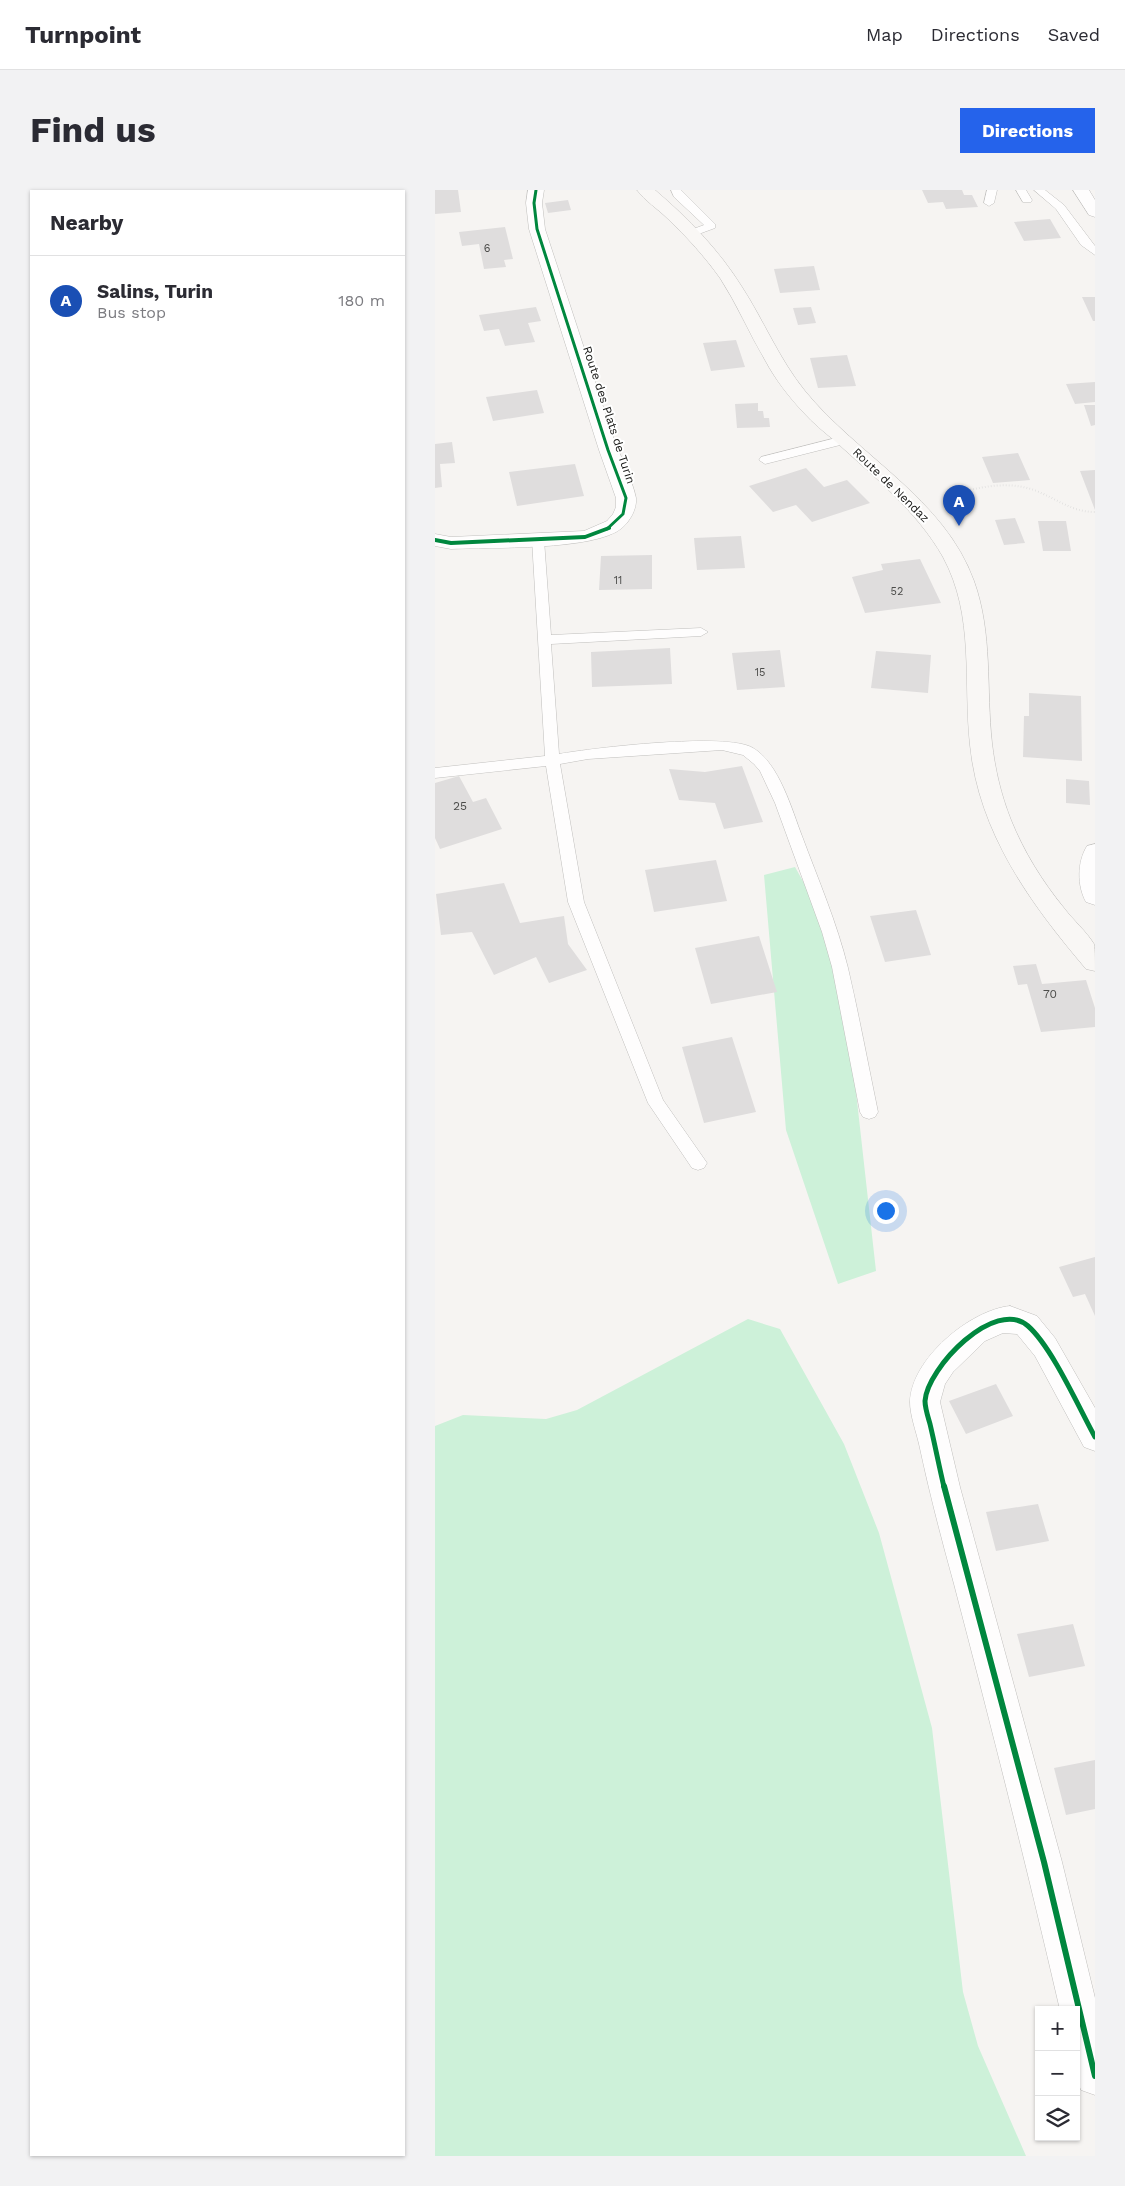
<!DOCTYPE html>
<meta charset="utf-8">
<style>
body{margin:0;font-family:"Work Sans",sans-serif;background:#f2f2f3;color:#2b2b33}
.controls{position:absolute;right:15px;bottom:15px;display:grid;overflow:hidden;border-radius:0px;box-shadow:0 1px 4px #0004}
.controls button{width:45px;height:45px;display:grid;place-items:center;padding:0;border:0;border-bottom:1px solid #e1e1e2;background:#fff;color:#2b2b33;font:25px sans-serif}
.you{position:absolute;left:450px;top:1020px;width:18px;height:18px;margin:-12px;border:4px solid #fff;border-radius:50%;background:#1a73e8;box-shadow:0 0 0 8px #1a73e833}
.badge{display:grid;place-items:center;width:32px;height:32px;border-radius:50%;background:#2563eb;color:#fff;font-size:16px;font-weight:700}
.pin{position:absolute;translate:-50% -41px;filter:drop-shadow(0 1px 2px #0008)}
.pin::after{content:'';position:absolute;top:26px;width:18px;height:15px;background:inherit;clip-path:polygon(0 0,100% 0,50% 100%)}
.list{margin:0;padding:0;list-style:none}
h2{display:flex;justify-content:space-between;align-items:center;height:65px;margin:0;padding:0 20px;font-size:21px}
h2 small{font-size:16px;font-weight:400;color:#7c7c81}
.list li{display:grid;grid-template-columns:32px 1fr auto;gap:15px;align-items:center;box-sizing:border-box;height:90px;padding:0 20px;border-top:1px solid #e1e1e2}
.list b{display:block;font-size:19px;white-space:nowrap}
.list p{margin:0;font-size:16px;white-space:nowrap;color:#7c7c81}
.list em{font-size:16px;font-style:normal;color:#7c7c81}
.icon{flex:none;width:28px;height:28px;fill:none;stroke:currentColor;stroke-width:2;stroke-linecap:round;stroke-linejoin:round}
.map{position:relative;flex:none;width:660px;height:1966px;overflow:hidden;border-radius:0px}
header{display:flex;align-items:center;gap:30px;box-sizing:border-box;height:70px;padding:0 25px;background:#fff;border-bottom:1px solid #e1e1e2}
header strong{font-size:24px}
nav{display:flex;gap:28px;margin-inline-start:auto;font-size:18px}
.intro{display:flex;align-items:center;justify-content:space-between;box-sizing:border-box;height:120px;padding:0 30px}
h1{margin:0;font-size:35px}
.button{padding:12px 22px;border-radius:0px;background:#2563eb;color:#fff;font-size:18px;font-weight:700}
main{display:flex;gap:30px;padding:0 30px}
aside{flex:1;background:#fff;border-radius:0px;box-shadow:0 1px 4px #0004}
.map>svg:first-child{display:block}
.green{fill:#cdf1d9}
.building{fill:#dfdddd}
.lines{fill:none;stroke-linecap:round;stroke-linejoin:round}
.service-casing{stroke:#c0bfbd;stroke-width:1}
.minor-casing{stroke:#c0bfbd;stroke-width:1}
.secondary-casing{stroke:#c0bfbd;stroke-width:1}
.path{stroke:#d7d7d7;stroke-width:2;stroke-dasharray:0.5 2.5;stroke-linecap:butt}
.service{fill:#fefdfd;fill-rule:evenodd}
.minor{fill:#fefdfd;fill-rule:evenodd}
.secondary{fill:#f9f7f5;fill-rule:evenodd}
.cycleway-far3-casing{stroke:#fff;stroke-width:5}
.cycleway-far2-casing{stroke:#fff;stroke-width:6}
.cycleway-far1-casing{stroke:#fff;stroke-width:8}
.cycleway-casing{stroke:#fff;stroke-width:9}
.cycleway-far3{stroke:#00873e;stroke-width:3}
.cycleway-far2{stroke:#00873e;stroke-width:4}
.cycleway-far1{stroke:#00873e;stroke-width:5}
.cycleway{stroke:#00873e;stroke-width:6}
.labels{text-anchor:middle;stroke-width:4;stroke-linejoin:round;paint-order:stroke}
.far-number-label{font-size:11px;fill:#4c4c4a}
.far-street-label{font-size:12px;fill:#191917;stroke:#fff}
.number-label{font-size:12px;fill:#4c4c4a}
</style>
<header>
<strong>Turnpoint</strong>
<nav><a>Map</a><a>Directions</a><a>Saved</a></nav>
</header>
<div class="intro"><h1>Find us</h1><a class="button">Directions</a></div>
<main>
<aside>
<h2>Nearby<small></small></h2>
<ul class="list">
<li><span class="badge" style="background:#1a4fb4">A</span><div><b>Salins, Turin</b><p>Bus stop</p></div><em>180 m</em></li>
</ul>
</aside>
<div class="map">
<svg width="660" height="1966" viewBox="0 0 660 1966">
<rect width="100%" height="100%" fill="#f6f4f2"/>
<path class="green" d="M 360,677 L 390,730 L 419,884 L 441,1081 L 403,1094 L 351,940 L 329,685 Z
M 313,1129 L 345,1139 L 409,1254 L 444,1343 L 497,1538 L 528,1802 L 543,1856 L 591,1966 L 0,1966 L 0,1236 L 28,1225 L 111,1229 L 142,1220 Z"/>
<path class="building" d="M 0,0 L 23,0 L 26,22 L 0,24 Z
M 487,0 L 527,0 L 529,5 L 537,5 L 543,17 L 511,19 L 508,12 L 493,13 Z
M 133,10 L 136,20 L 113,23 L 110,13 Z
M 615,29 L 626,48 L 589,51 L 579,32 Z
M 70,37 L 78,69 L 69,70 L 71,77 L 49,79 L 44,54 L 27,56 L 24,42 Z
M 379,76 L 385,100 L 345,103 L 339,79 Z
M 647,107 L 660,107 L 660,131 L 658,131 Z
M 101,117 L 106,131 L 93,133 L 100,152 L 70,156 L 64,139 L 49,141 L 44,125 Z
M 376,117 L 381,133 L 363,135 L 358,118 Z
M 301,150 L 310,177 L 276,181 L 268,153 Z
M 412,165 L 421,196 L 383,198 L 375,168 Z
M 660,192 L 660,212 L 640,214 L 631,194 Z
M 102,200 L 109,223 L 58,231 L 51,207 Z
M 323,213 L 323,221 L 328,221 L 329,228 L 334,228 L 335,237 L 302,238 L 300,214 Z
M 649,215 L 660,215 L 660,235 L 656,236 Z
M 17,252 L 20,273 L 5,274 L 7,297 L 0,298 L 0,254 Z
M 583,263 L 595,290 L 558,293 L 547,267 Z
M 140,274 L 149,306 L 82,316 L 74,282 Z
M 371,278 L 389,297 L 412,290 L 435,313 L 377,332 L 361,315 L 338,322 L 314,296 Z
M 660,280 L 660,320 L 645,281 Z
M 580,328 L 590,353 L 569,355 L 560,330 Z
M 603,331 L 631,331 L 636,361 L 608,361 Z
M 306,346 L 310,378 L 262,380 L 259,348 Z
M 217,365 L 217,399 L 164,400 L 166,366 Z
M 485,369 L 506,413 L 430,423 L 417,387 L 448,380 L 446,374 Z
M 235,458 L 237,494 L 157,497 L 156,462 Z
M 345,460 L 350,497 L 302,500 L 297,463 Z
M 441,461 L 496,465 L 493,503 L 436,498 Z
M 594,503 L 646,506 L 647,571 L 588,567 L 589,526 L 594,526 Z
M 307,576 L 328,632 L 289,639 L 280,613 L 244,610 L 234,579 L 270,582 Z
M 24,586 L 38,612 L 51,608 L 67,639 L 5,659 L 0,648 L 0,593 Z
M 631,589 L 654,591 L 655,615 L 631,613 Z
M 281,670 L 292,711 L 219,722 L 210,680 Z
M 69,693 L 85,733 L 129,726 L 133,754 L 152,780 L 114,793 L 101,767 L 59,785 L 37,742 L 6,745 L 1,704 Z
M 481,720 L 496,765 L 450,772 L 435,726 Z
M 324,746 L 342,802 L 276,814 L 260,758 Z
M 601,774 L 607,794 L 651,790 L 660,818 L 660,837 L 606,842 L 592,794 L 583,795 L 578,776 Z
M 297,847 L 321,922 L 269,933 L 247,857 Z
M 660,1067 L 660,1126 L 650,1104 L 638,1107 L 624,1077 Z
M 561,1194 L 578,1226 L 531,1244 L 514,1211 Z
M 603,1314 L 614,1351 L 561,1361 L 551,1322 Z
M 638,1434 L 650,1476 L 594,1487 L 582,1444 Z
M 660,1570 L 660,1619 L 631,1625 L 619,1578 Z"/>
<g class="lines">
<g class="service-casing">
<path id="service" d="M 236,0 L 246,0 L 280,34 L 280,38 L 261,45 L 253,45 L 253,41 L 269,35 L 239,7 Z
M 552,0 L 562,0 L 559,13 L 554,16 L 549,13 Z
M 581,0 L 591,0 L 597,10 L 596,12 L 588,12 Z
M 599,0 L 610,0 L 629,15 L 660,56 L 660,65 L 646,55 L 621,19 Z
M 409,246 L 415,250 L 413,253 L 330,274 L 324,270 L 326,267 Z
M 103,346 L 109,350 L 116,445 L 266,438 L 273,442 L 266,446 L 116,454 L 124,564 C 158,558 292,542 318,558 C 344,573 357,620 367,646 C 383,689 402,733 413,778 C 424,825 433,874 443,922 L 440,927 L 434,929 L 428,927 L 425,922 L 397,777 L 387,742 L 340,613 L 325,581 L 319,574 L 308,565 L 287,560 L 153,569 L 125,574 L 149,712 L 228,910 L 272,973 L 269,978 L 263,980 L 257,978 L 213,913 L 133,712 L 111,576 L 0,588 L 0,578 L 110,566 L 97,350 Z"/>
</g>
<g class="minor-casing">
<path id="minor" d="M 93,0 L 109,0 L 107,13 L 110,39 C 132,106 154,173 176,241 C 182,259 198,291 201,308 C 202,319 195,331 187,338 C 160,361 54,357 16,359 L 0,356 L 0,344 L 16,347 L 149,341 L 172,331 L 178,324 L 181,317 L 181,308 L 164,260 L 94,39 L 91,13 Z
M 638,0 L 654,0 L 660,10 L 660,27 L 654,25 Z
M 660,654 L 660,715 L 651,712 C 642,696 642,672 652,656 Z
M 575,1116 L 602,1126 L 620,1148 L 660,1218 L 660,1261 L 649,1257 L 600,1166 L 582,1144 L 568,1143 L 550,1151 L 518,1182 L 510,1194 L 505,1212 L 525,1297 L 627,1672 L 660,1808 L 660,1905 L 646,1900 L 641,1887 L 641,1820 L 625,1820 C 592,1677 556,1535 519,1394 C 506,1347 494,1301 484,1254 C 481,1241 475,1225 475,1212 C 476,1169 535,1120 575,1116 Z"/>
</g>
<g class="secondary-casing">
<path id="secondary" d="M 202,0 L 220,0 C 253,28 284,60 307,97 C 329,131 344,169 370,201 C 423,266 509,308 539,391 C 558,444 551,499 557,553 C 560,579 566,605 576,630 C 589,662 607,691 629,718 C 638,730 651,741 659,754 C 660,760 660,774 660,781 L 651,779 C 595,713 544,643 535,555 C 528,491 540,426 508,367 C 482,321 438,286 400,251 C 389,242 378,233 369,223 C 354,207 340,189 330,170 C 314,143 302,114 285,88 C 270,67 252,47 233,29 C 223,19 210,11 202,0 Z"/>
</g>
<path class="path" d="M 512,306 C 539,298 571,290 599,300 C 621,308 636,322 660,322"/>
<use href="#service" class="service"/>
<use href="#minor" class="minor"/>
<use href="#secondary" class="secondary"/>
<g class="cycleway-far3-casing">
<path id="cycleway-far3" d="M 101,0 L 99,13 L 102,39 L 173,260 L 191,308 L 188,324 L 172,339"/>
</g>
<g class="cycleway-far2-casing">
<path id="cycleway-far2" d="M 0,350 L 16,353 L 150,347 L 174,338"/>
</g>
<g class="cycleway-far1-casing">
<path id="cycleway-far1" d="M 509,1297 C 504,1276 500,1255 495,1234 C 493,1227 490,1218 490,1211 C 492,1178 560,1107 593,1136 C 617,1157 644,1218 660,1247"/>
</g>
<g class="cycleway-casing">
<path id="cycleway" d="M 509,1296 L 609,1672 L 660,1886"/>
</g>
<use href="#cycleway-far3" class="cycleway-far3"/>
<use href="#cycleway-far2" class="cycleway-far2"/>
<use href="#cycleway-far1" class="cycleway-far1"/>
<use href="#cycleway" class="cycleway"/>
</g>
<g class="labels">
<g class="far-number-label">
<text x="52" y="62">6</text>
<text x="183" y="394">11</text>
<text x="462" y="405">52</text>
<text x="325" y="486">15</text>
</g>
<g class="far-street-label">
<text transform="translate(174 225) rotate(72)" y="4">Route des Plats de Turin</text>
<text transform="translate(456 295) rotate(44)" y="4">Route de Nendaz</text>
</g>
<g class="number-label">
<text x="25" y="620">25</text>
<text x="615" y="808">70</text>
</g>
</g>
</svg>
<div class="controls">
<button>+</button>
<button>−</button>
<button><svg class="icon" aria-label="layers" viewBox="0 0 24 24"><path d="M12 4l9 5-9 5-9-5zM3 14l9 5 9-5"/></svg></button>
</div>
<div class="you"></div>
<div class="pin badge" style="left:524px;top:336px;background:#1a4fb4">A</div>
</div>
</main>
